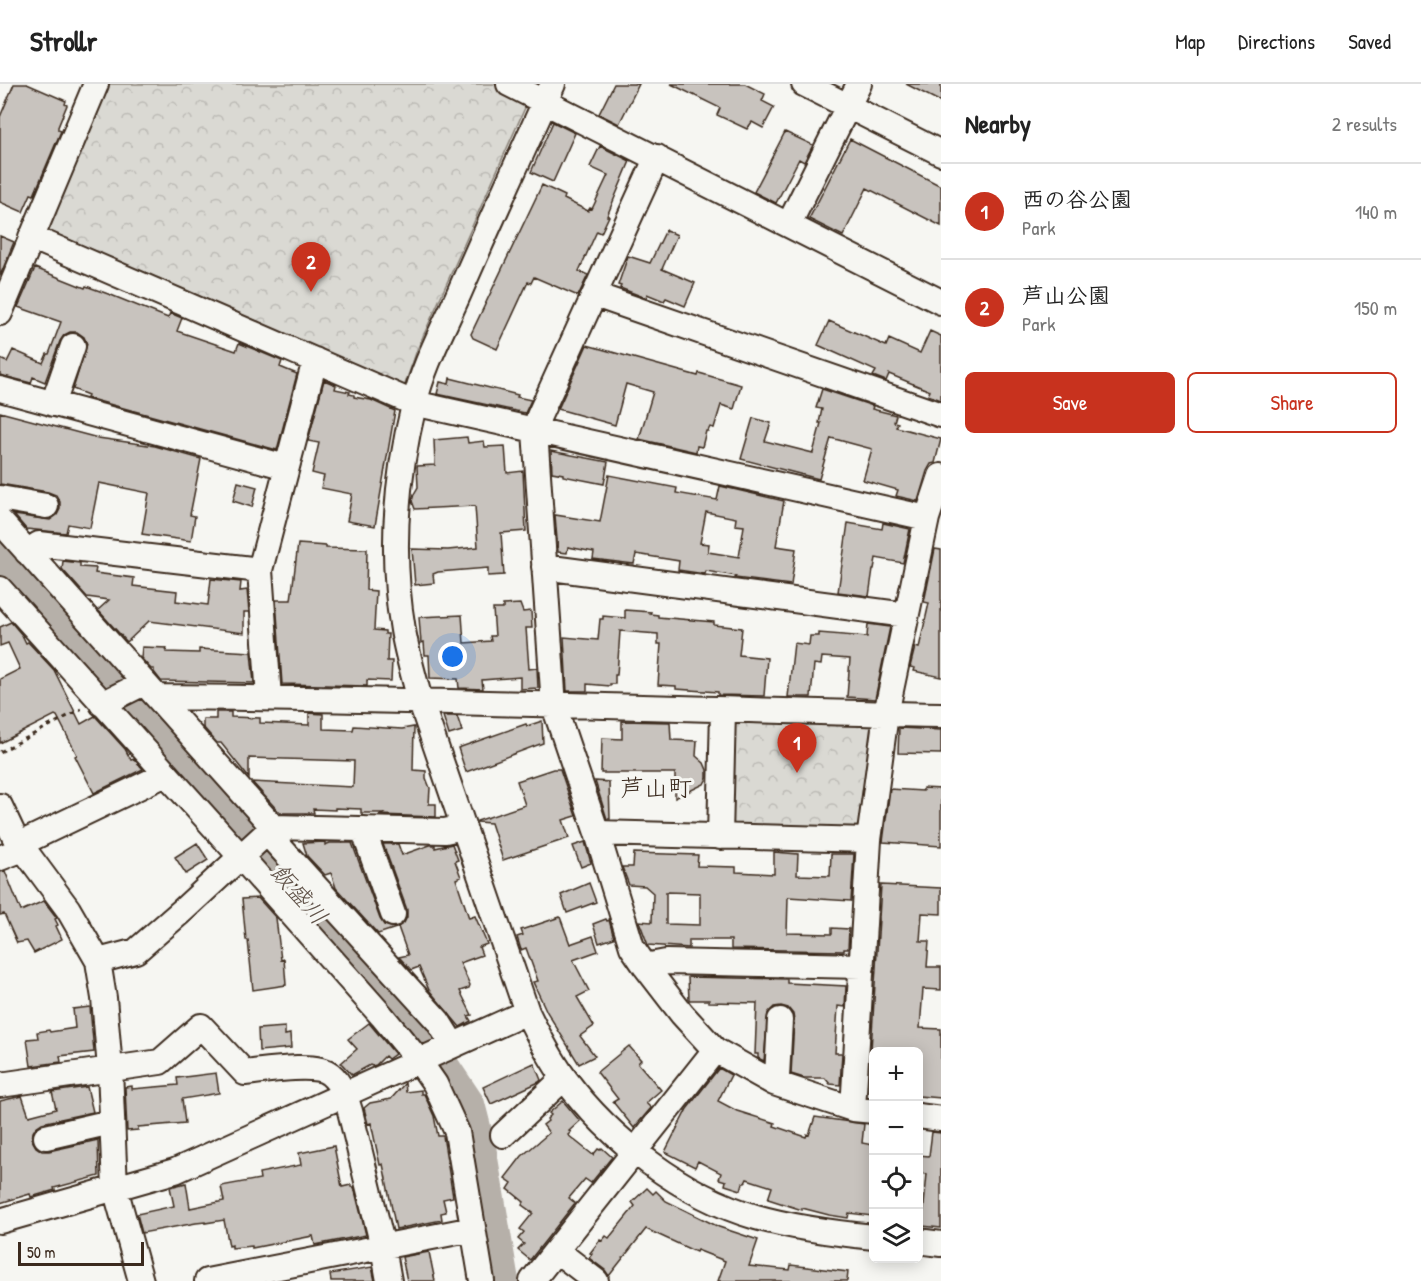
<!DOCTYPE html>
<meta charset="utf-8">
<style>
body{margin:0;font-family:"Patrick Hand","Klee One",sans-serif;background:#f6f6f6;color:#222}
.controls{position:absolute;right:18px;bottom:18px;display:grid;overflow:hidden;border-radius:9px;box-shadow:0 3px 15px #0003}
.controls button{width:54px;height:54px;display:grid;place-items:center;padding:0;border:0;border-bottom:2px solid #e0e0e0;background:#fff;color:#222;font:30px sans-serif}
.scale{position:absolute;left:18px;bottom:15px;width:126px;box-sizing:border-box;padding-left:6px;border:3px solid #3b2a1e;border-top:0;font-size:16px;line-height:21px;white-space:nowrap;color:#3b2a1e;-webkit-text-stroke:4px #f6f6f2;paint-order:stroke}
.you{position:absolute;left:453px;top:573px;width:21px;height:21px;margin:-15px;border:4px solid #fff;border-radius:50%;background:#1a73e8;box-shadow:0 0 0 9px #1a73e833}
.badge{display:grid;place-items:center;width:39px;height:39px;border-radius:50%;background:#c8321e;color:#fff;font-size:20px;font-weight:700}
.pin{position:absolute;translate:-50% -50px;filter:drop-shadow(0 2px 3px #0008)}
.pin::after{content:'';position:absolute;top:32px;width:21px;height:18px;background:inherit;clip-path:polygon(0 0,100% 0,50% 100%)}
.list{margin:0;padding:0;list-style:none}
h2{display:flex;justify-content:space-between;align-items:center;height:78px;margin:0;padding:0 24px;font-size:26px}
h2 small{font-size:20px;font-weight:400;color:#767676}
.list li{display:grid;grid-template-columns:39px 1fr auto;gap:18px;align-items:center;box-sizing:border-box;height:96px;padding:0 24px;border-top:2px solid #e0e0e0}
.list b{display:block;font-size:22px;white-space:nowrap}
.list p{margin:0;font-size:20px;white-space:nowrap;color:#767676}
.list em{font-size:20px;font-style:normal;color:#767676}
.actions{display:flex;gap:12px;padding:18px 24px}
.actions a{flex:1;padding:14px 0;border:2px solid #c8321e;border-radius:9px;text-align:center;font-size:21px;color:#c8321e}
.actions .main{background:#c8321e;color:#fff}
.icon{flex:none;width:33px;height:33px;fill:none;stroke:currentColor;stroke-width:2;stroke-linecap:round;stroke-linejoin:round}
.map{position:relative;flex:none;width:941px;height:1197px;overflow:hidden}
header{display:flex;align-items:center;gap:36px;box-sizing:border-box;height:84px;padding:0 30px;background:#fff;border-bottom:2px solid #e0e0e0}
header strong{font-size:28px}
nav{display:flex;gap:33px;margin-inline-start:auto;font-size:21px}
main{display:flex}
aside{flex:1;background:#fff}
.map>svg:first-child{display:block}
.forest{fill:url(#forest-crowns);stroke:#8a8278;stroke-width:1.5}
.lines{fill:none;stroke-linecap:round;stroke-linejoin:round}
.river{stroke:#b6b0a9;stroke-width:30}
.building{fill:#c8c3be;stroke:#3b2a1e;stroke-width:1.5;fill-rule:evenodd}
.minor-casing{stroke:#3b2a1e;stroke-width:28}
.path{stroke:#3b2a1e;stroke-width:3;stroke-dasharray:4.5 4.5;stroke-linecap:butt}
.minor{stroke:#f6f6f2;stroke-width:24}
.labels{text-anchor:middle;stroke-width:6;stroke-linejoin:round;paint-order:stroke}
.neighbourhood-label{font-size:24px;fill:#3b2a1e;stroke:#f6f6f2}
.water-label{font-size:24px;font-style:italic;fill:#605248;stroke:#f6f6f2}
</style>
<header>
<strong>Strollr</strong>
<nav><a>Map</a><a>Directions</a><a>Saved</a></nav>
</header>
<main>
<div class="map">
<svg width="941" height="1197" viewBox="0 0 941 1197">
<defs>
<pattern id="forest-crowns" width="20" height="18" patternUnits="userSpaceOnUse" patternTransform="scale(1.5)"><rect width="20" height="18" fill="#dad9d3"/><path d="M2 6a3 3 0 1 1 6 0M12 15a3 3 0 1 1 6 0" fill="none" stroke="#bcbab5"/></pattern>
</defs>
<rect width="100%" height="100%" fill="#f6f6f2"/>
<filter id="ink" filterUnits="userSpaceOnUse"><feTurbulence type="fractalNoise" baseFrequency=".0167" numOctaves="2"/><feDisplacementMap in="SourceGraphic" scale="12" xChannelSelector="R" yChannelSelector="G"/><feConvolveMatrix kernelMatrix="1 2 1 2 8 2 1 2 1" color-interpolation-filters="sRGB"/></filter>
<g filter="url(#ink)">
<path class="forest" d="M 104,0 L 496,0 L 528,17 L 417,266 L 403,306 L 47,150 L 44,143 Z
M 732,633 L 870,637 L 876,642 L 858,746 L 729,743 Z"/>
<g class="lines">
<path class="river" d="M 0,471 L 50,531 L 424,951 L 470,1020 L 481,1063 L 504,1197"/>
</g>
<path class="building" d="M 14,0 L 27,0 L 66,17 L 65,20 L 67,21 L 58,43 L 58,46 L 61,47 L 34,111 L 31,110 L 23,128 L 0,118 L 0,33 Z
M 614,0 L 639,0 L 619,40 L 599,30 Z
M 671,0 L 745,0 L 765,10 L 762,17 L 774,23 L 763,44 L 752,38 L 747,45 L 717,31 L 720,24 Z
M 906,0 L 941,0 L 941,18 Z
M 553,38 L 575,49 L 553,98 L 531,88 Z
M 785,48 L 813,61 L 804,78 L 799,75 L 776,119 L 754,108 Z
M 850,55 L 941,102 L 941,142 L 867,104 L 843,152 L 809,135 Z
M 600,62 L 630,77 L 607,132 L 609,132 L 601,149 L 597,147 L 579,187 L 588,191 L 578,212 L 534,193 L 531,199 L 528,198 L 497,265 L 473,254 L 471,250 L 542,101 L 565,112 L 564,115 L 588,127 L 590,124 L 592,125 L 608,91 L 590,83 Z
M 666,146 L 677,151 L 662,185 L 695,199 L 685,222 L 666,214 L 664,217 L 647,210 L 646,214 L 620,204 L 621,202 L 618,201 L 628,172 L 650,179 Z
M 0,152 L 14,158 L 0,192 Z
M 35,184 L 85,204 L 86,202 L 111,211 L 168,234 L 170,229 L 182,234 L 177,247 L 236,267 L 239,259 L 282,277 L 280,283 L 297,290 L 277,366 L 87,314 L 88,311 L 73,305 L 87,260 L 84,253 L 77,248 L 70,248 L 64,251 L 60,257 L 45,298 L 33,293 L 31,299 L 0,291 L 0,275 L 7,278 L 13,266 L 43,279 L 47,270 L 49,270 L 61,238 L 18,223 Z
M 829,237 L 886,262 L 889,255 L 920,269 L 930,247 L 941,252 L 941,316 L 928,311 L 930,307 L 889,290 L 886,297 L 873,292 L 876,287 L 818,261 Z
M 587,261 L 698,292 L 699,289 L 741,301 L 734,325 L 721,321 L 714,344 L 710,343 L 708,347 L 706,347 L 702,363 L 697,362 L 696,368 L 639,355 L 653,308 L 626,300 L 615,341 L 558,325 Z
M 450,294 L 518,311 L 517,313 L 531,316 L 525,329 L 437,310 L 440,298 L 449,300 Z
M 324,296 L 336,301 L 335,305 L 350,308 L 349,310 L 354,311 L 354,313 L 371,316 L 395,327 L 375,442 L 347,437 L 352,410 L 321,404 L 324,392 L 312,389 L 319,359 L 308,357 Z
M 822,305 L 873,322 L 872,325 L 896,331 L 894,338 L 898,339 L 896,343 L 941,355 L 935,379 L 931,380 L 927,387 L 918,417 L 896,412 L 898,406 L 863,396 L 872,365 L 831,354 L 819,395 L 741,375 L 753,334 L 771,339 L 765,357 L 813,369 L 821,339 L 819,339 L 822,325 L 816,324 Z
M 0,328 L 98,354 L 155,362 L 201,375 L 190,431 L 195,432 L 191,457 L 142,450 L 149,409 L 99,399 L 90,444 L 68,440 L 66,449 L 26,445 L 14,431 L 50,436 L 57,431 L 60,425 L 60,418 L 56,411 L 48,408 L 0,400 Z
M 467,353 L 468,359 L 484,357 L 485,363 L 505,362 L 507,389 L 523,387 L 526,447 L 501,449 L 504,491 L 488,492 L 488,484 L 438,488 L 433,490 L 434,499 L 415,501 L 412,465 L 448,466 L 478,463 L 475,422 L 415,425 L 412,417 L 414,410 L 418,403 L 417,382 L 435,381 L 434,356 Z
M 551,367 L 608,378 L 604,400 L 563,392 L 563,390 L 552,388 Z
M 609,391 L 677,404 L 676,409 L 717,416 L 720,402 L 784,417 L 776,462 L 796,465 L 791,501 L 735,494 L 736,492 L 706,487 L 705,490 L 678,486 L 679,477 L 636,470 L 634,480 L 593,475 L 594,468 L 568,463 L 567,469 L 558,468 L 555,431 L 600,438 ZM 706,428 L 736,434 L 735,441 L 744,442 L 739,473 L 708,468 L 709,460 L 700,459 Z
M 238,398 L 257,403 L 252,423 L 233,417 Z
M 848,439 L 882,445 L 883,439 L 910,445 L 903,479 L 876,474 L 874,485 L 873,485 L 869,512 L 838,508 Z
M 298,460 L 326,462 L 326,464 L 367,465 L 366,506 L 376,507 L 374,546 L 385,547 L 385,550 L 388,550 L 387,577 L 392,577 L 391,597 L 367,596 L 367,602 L 282,600 L 276,516 L 291,516 Z
M 935,465 L 941,466 L 941,593 L 914,587 L 915,584 L 910,583 L 915,563 L 919,564 L 929,519 L 924,518 Z
M 63,477 L 80,479 L 80,483 L 96,484 L 95,489 L 134,494 L 133,502 L 177,507 L 176,517 L 208,521 L 211,495 L 241,498 L 240,507 L 247,506 L 249,528 L 244,528 L 244,549 L 149,537 L 127,558 L 98,526 L 109,516 L 87,513 L 62,485 Z
M 520,520 L 523,528 L 531,527 L 532,544 L 526,544 L 529,585 L 537,584 L 538,604 L 520,605 L 520,593 L 482,596 L 483,605 L 459,604 L 458,595 L 430,594 L 429,571 L 425,571 L 424,558 L 421,559 L 419,533 L 462,531 L 464,559 L 491,557 L 490,552 L 495,552 L 493,525 L 503,525 L 503,521 Z
M 625,526 L 651,528 L 650,530 L 658,531 L 658,533 L 714,538 L 714,541 L 742,544 L 739,571 L 767,574 L 764,612 L 718,611 L 718,608 L 676,605 L 676,602 L 658,601 L 661,560 L 658,560 L 658,550 L 620,547 L 617,591 L 615,591 L 615,600 L 610,600 L 610,602 L 587,600 L 587,607 L 567,607 L 564,553 L 598,556 L 600,535 L 603,535 L 603,532 L 625,534 Z
M 11,538 L 22,551 L 26,559 L 28,558 L 54,586 L 81,640 L 95,632 L 125,665 L 131,676 L 134,675 L 143,685 L 94,709 L 75,672 L 77,671 L 57,632 L 55,631 L 0,659 L 0,595 L 20,585 L 8,559 L 0,562 L 0,543 Z
M 868,540 L 890,543 L 875,615 L 847,613 L 850,575 L 822,573 L 821,581 L 814,580 L 811,613 L 788,613 L 794,559 L 809,561 L 810,552 L 819,552 L 819,549 L 867,553 Z
M 142,563 L 167,564 L 166,568 L 199,569 L 199,565 L 251,568 L 254,599 L 161,597 L 154,588 L 154,585 L 151,585 L 141,574 Z
M 216,628 L 231,628 L 231,633 L 260,634 L 260,639 L 309,641 L 309,629 L 323,630 L 323,645 L 353,646 L 354,642 L 402,645 L 414,643 L 413,686 L 426,687 L 426,694 L 430,704 L 429,720 L 436,720 L 436,733 L 379,731 L 385,729 L 361,729 L 361,725 L 335,724 L 335,726 L 313,725 L 314,729 L 280,729 L 252,698 L 353,703 L 354,677 L 249,674 L 249,694 L 221,659 L 217,659 L 203,643 L 203,635 L 216,635 Z
M 443,632 L 457,632 L 462,647 L 449,651 Z
M 542,637 L 543,659 L 466,688 L 458,664 L 526,640 L 527,642 Z
M 622,637 L 670,638 L 671,656 L 697,657 L 696,672 L 704,679 L 707,686 L 707,694 L 704,700 L 675,714 L 675,689 L 601,689 L 602,654 L 622,655 Z
M 899,644 L 941,646 L 941,670 L 898,669 Z
M 553,685 L 560,685 L 576,732 L 563,736 L 569,754 L 503,776 L 491,739 L 477,738 L 477,737 L 525,721 L 517,697 Z
M 595,697 L 609,698 L 610,735 L 607,735 Z
M 923,704 L 941,705 L 941,762 L 883,758 L 890,705 L 923,707 Z
M 325,758 L 325,761 L 330,759 L 352,759 L 380,835 L 384,841 L 396,844 L 378,850 L 336,804 L 331,789 L 325,791 L 307,772 L 303,759 Z
M 585,758 L 591,779 L 581,783 L 573,762 Z
M 197,759 L 208,776 L 186,790 L 175,773 Z
M 383,760 L 398,760 L 402,771 L 430,761 L 435,761 L 435,764 L 452,760 L 458,776 L 455,777 L 461,793 L 456,795 L 469,834 L 475,832 L 487,860 L 479,863 L 482,871 L 460,879 L 470,901 L 469,904 L 460,907 L 472,931 L 468,932 L 471,937 L 460,943 L 429,906 L 419,883 L 411,886 L 399,873 L 408,871 L 398,843 L 404,839 L 407,833 L 407,826 Z
M 774,768 L 798,770 L 797,791 L 830,792 L 831,770 L 854,770 L 851,817 L 788,813 L 787,849 L 832,850 L 832,844 L 849,845 L 848,865 L 844,865 L 844,867 L 731,865 L 731,856 L 689,856 L 689,864 L 648,861 L 639,837 L 652,838 L 653,809 L 645,802 L 629,801 L 622,783 L 633,783 L 634,769 L 698,771 L 697,782 L 736,783 L 736,788 L 774,790 ZM 666,808 L 700,809 L 700,841 L 666,840 Z
M 5,787 L 21,827 L 44,817 L 57,834 L 55,835 L 58,841 L 56,842 L 62,855 L 34,869 L 27,857 L 17,859 L 4,830 L 0,831 L 0,788 Z
M 589,799 L 596,818 L 567,829 L 561,811 Z
M 881,801 L 941,804 L 941,830 L 922,829 L 920,857 L 929,857 L 927,883 L 941,883 L 941,906 L 923,905 L 920,944 L 941,945 L 941,1014 L 918,1012 L 918,968 L 871,966 Z
M 258,814 L 276,834 L 281,876 L 284,875 L 286,901 L 253,906 L 248,856 L 246,856 L 242,815 Z
M 560,833 L 570,860 L 593,852 L 598,867 L 573,876 L 589,907 L 577,913 L 594,942 L 580,952 L 595,972 L 579,980 L 547,928 L 533,898 L 538,897 L 526,864 L 521,866 L 517,853 L 523,851 L 521,846 Z
M 606,835 L 607,837 L 609,836 L 614,854 L 599,859 L 593,840 Z
M 688,893 L 787,895 L 787,899 L 846,902 L 845,923 L 838,922 L 835,969 L 842,969 L 840,1001 L 830,1000 L 825,994 L 804,994 L 791,990 L 794,937 L 793,930 L 788,924 L 781,922 L 774,923 L 768,929 L 764,977 L 758,974 L 758,970 L 755,970 L 757,919 L 709,918 L 709,916 L 689,916 Z
M 90,923 L 94,968 L 60,972 L 61,978 L 31,982 L 27,955 L 38,954 L 37,948 L 49,946 L 50,948 L 75,944 L 73,925 Z
M 369,939 L 395,970 L 388,975 L 385,972 L 376,981 L 372,982 L 370,981 L 352,991 L 341,979 L 357,965 L 348,955 Z
M 285,943 L 285,951 L 290,950 L 291,964 L 259,967 L 258,945 Z
M 629,962 L 641,976 L 638,979 L 661,1006 L 646,1019 L 651,1024 L 634,1044 L 613,1018 L 618,1015 L 597,988 Z
M 534,979 L 541,996 L 539,998 L 491,1020 L 483,1003 Z
M 719,984 L 731,991 L 718,1017 L 737,1027 L 775,1039 L 774,1042 L 806,1053 L 807,1050 L 809,1051 L 815,1033 L 864,1040 L 862,1059 L 873,1061 L 872,1132 L 849,1129 L 848,1134 L 829,1131 L 802,1124 L 802,1126 L 768,1115 L 772,1103 L 747,1095 L 745,1099 L 743,1099 L 741,1106 L 725,1101 L 726,1097 L 719,1095 L 721,1089 L 698,1077 L 695,1083 L 665,1068 L 687,1025 Z
M 216,989 L 219,1009 L 182,1015 L 185,1039 L 138,1043 L 138,1046 L 127,1047 L 125,1003 L 132,1002 L 132,1005 L 178,1001 L 177,994 Z
M 405,999 L 406,1008 L 421,1006 L 421,1010 L 424,1010 L 434,1032 L 438,1052 L 443,1052 L 453,1113 L 443,1115 L 446,1128 L 441,1129 L 442,1136 L 396,1145 L 383,1080 L 380,1081 L 371,1039 L 368,1040 L 364,1024 L 370,1019 L 391,1015 Z
M 87,1003 L 93,1028 L 42,1039 L 36,1043 L 33,1048 L 32,1056 L 36,1063 L 42,1067 L 49,1067 L 98,1056 L 99,1092 L 54,1104 L 55,1106 L 31,1113 L 30,1110 L 0,1119 L 0,1017 L 22,1012 L 29,1032 L 56,1025 L 52,1008 Z
M 563,1017 L 580,1037 L 569,1047 L 571,1048 L 568,1051 L 593,1071 L 598,1065 L 600,1066 L 602,1064 L 612,1073 L 591,1099 L 585,1095 L 569,1114 L 575,1119 L 530,1176 L 518,1166 L 524,1160 L 518,1155 L 524,1148 L 520,1145 L 533,1129 L 522,1121 L 524,1118 L 508,1105 L 512,1099 L 505,1094 L 522,1072 L 549,1049 L 543,1041 L 548,1037 L 547,1035 L 551,1031 L 549,1029 Z
M 932,1048 L 941,1049 L 941,1144 L 922,1142 L 927,1090 L 918,1089 L 918,1071 L 929,1072 Z
M 334,1062 L 342,1103 L 351,1101 L 351,1103 L 354,1103 L 366,1151 L 315,1161 L 313,1152 L 252,1164 L 252,1162 L 232,1164 L 232,1161 L 229,1162 L 224,1136 L 205,1139 L 205,1138 L 196,1139 L 142,1149 L 137,1130 L 174,1122 L 170,1103 L 186,1099 L 190,1124 L 224,1117 L 221,1102 L 260,1095 L 259,1089 L 301,1081 L 299,1069 Z
M 647,1104 L 653,1110 L 656,1107 L 666,1117 L 719,1143 L 758,1156 L 749,1182 L 790,1186 L 791,1181 L 848,1188 L 847,1197 L 718,1197 L 725,1177 L 697,1166 L 696,1168 L 646,1145 L 609,1192 L 605,1186 L 589,1174 L 592,1170 L 590,1169 L 600,1156 L 602,1157 L 606,1152 L 609,1154 L 635,1122 L 632,1118 Z
M 429,1168 L 435,1197 L 407,1197 L 402,1173 Z
M 372,1183 L 375,1197 L 331,1197 L 330,1190 Z"/>
<g class="lines">
<g class="minor-casing">
<path id="minor" d="M 509,0 L 941,218
M 553,0 C 522,69 490,138 460,207 C 444,244 423,281 414,321 C 396,394 390,471 403,546 C 407,570 414,593 420,616 L 527,928 C 538,951 550,974 565,995 C 610,1056 683,1112 756,1133 C 794,1144 834,1149 874,1153
M 804,0 L 941,69
M 657,73 L 539,332 L 535,347 L 554,622 L 597,749 L 632,863 L 645,882 L 682,930 L 715,966 L 774,999 L 853,1025 L 874,1027
M 789,140 L 859,0
M 31,153 L 404,315 L 427,322 L 927,434
M 595,211 L 941,331
M 0,229 L 96,0
M 0,305 L 286,383
M 53,320 L 73,262
M 0,414 L 46,422
M 0,437 L 273,743
M 27,468 L 39,460 L 260,486
M 544,483 L 906,531
M 0,505 L 241,773 L 382,932 L 419,977 L 435,1000 L 457,1048 L 482,1197
M 158,613 C 419,615 680,625 941,631
M 269,614 L 260,486 L 315,276
M 102,620 L 144,599
M 0,722 L 14,752 L 68,825 L 98,877 L 104,914 L 110,985 L 115,1104 L 141,1197
M 363,745 L 393,830
M 267,749 L 438,937 L 453,961
M 597,749 L 869,756
M 720,753 L 723,626
M 20,760 L 166,690
M 0,774 L 23,765
M 98,877 L 136,867 L 183,826 L 273,743 L 445,747 L 463,743
M 645,882 L 666,878 L 862,882
M 774,999 L 777,993 L 780,936
M 0,1001 L 160,978 L 201,942 L 245,989 C 264,987 316,978 330,990 C 341,999 346,1014 350,1027 L 383,1163 L 389,1197
M 853,1025 L 869,756 L 886,630 L 927,434 L 941,392
M 918,1032 L 941,1035
M 503,1051 L 564,994
M 46,1053 L 111,1038
M 0,1137 L 175,1087 L 527,928
M 918,1157 L 941,1160
M 557,1167 L 596,1197
M 207,1197 L 473,1145
M 532,1197 L 715,966"/>
</g>
<path class="path" d="M 0,668 L 81,625"/>
<use href="#minor" class="minor"/>
</g>
</g>
<g class="labels">
<g class="neighbourhood-label">
<text x="656" y="712">芦山町</text>
</g>
<g class="water-label">
<text transform="translate(299 810) rotate(49)" y="8">飯盛川</text>
</g>
</g>
</svg>
<div class="controls">
<button>+</button>
<button>−</button>
<button><svg class="icon" aria-label="locate" viewBox="0 0 24 24"><circle cx="12" cy="12" r="6"/><path d="M12 2v4M12 18v4M2 12h4M18 12h4"/></svg></button>
<button><svg class="icon" aria-label="layers" viewBox="0 0 24 24"><path d="M12 4l9 5-9 5-9-5zM3 14l9 5 9-5"/></svg></button>
</div>
<div class="scale">50 m</div>
<div class="you"></div>
<div class="pin badge" style="left:797px;top:689px">1</div>
<div class="pin badge" style="left:311px;top:208px">2</div>
</div>
<aside>
<h2>Nearby<small>2 results</small></h2>
<ul class="list">
<li><span class="badge">1</span><div><b>西の谷公園</b><p>Park</p></div><em>140 m</em></li>
<li><span class="badge">2</span><div><b>芦山公園</b><p>Park</p></div><em>150 m</em></li>
</ul>
<div class="actions"><a class="main">Save</a><a>Share</a></div>
</aside>
</main>
